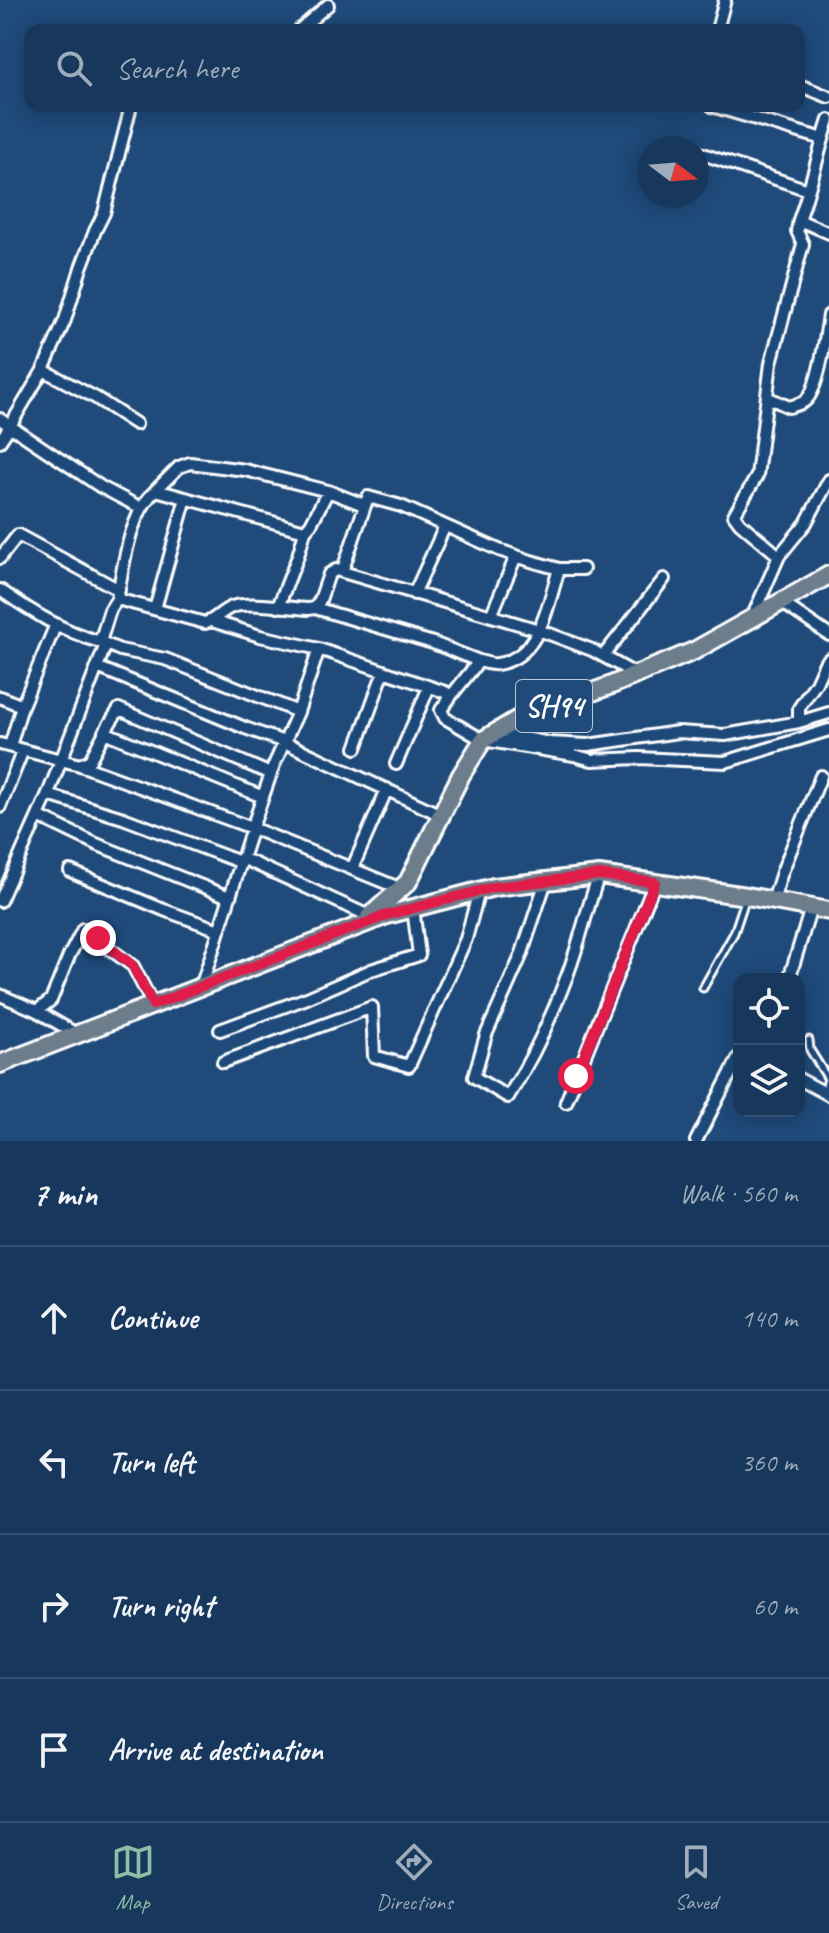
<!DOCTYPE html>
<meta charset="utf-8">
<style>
body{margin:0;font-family:Caveat,sans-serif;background:#203f62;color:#f1f3f6}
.controls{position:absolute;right:24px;bottom:24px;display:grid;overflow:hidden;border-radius:16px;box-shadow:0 4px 20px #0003}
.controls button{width:72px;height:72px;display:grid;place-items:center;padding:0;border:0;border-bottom:2px solid #365272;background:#17385c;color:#f1f3f6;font:40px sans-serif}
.compass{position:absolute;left:637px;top:136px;width:72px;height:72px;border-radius:50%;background:#17385c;box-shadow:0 4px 20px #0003;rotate:106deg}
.stop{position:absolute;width:24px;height:24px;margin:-18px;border:6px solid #e11d48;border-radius:50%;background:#fff}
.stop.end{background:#e11d48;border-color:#fff;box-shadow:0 2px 8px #0008}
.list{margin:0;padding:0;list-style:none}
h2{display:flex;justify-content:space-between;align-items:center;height:104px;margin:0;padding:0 32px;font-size:34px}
h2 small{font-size:26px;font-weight:400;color:#9eacbb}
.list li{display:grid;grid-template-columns:52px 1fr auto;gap:24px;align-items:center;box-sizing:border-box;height:144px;padding:0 32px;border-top:2px solid #365272}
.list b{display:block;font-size:30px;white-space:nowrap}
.list em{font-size:26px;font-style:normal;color:#9eacbb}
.icon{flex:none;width:44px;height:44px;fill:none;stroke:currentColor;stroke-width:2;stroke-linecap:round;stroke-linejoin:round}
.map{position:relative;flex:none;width:829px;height:1141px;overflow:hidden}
.search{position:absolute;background:#17385c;box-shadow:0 4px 20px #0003;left:24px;right:24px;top:24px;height:88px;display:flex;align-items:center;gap:20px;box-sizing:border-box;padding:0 28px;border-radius:16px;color:#9eacbb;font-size:30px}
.sheet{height:680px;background:#17385c}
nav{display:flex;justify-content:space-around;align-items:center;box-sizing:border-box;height:112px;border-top:2px solid #365272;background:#17385c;font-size:22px;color:#9eacbb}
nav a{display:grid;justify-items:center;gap:4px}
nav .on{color:#8abfa5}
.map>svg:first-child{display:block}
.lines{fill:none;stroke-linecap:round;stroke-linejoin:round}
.service-casing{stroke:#fff;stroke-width:11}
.minor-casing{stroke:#fff;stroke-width:16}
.primary-casing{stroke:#fff;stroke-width:22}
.service{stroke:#1f4a7a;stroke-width:5}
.minor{stroke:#1f4a7a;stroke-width:10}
.primary{stroke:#6c7d8c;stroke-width:16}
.route{stroke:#e11d48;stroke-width:10}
.labels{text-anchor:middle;stroke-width:7;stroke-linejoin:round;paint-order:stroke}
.shield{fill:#1f4a7a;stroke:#bcc9d7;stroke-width:2}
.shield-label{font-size:30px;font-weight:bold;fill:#fff}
</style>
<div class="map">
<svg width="829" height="1141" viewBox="0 0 829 1141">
<rect width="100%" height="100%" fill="#1f4a7a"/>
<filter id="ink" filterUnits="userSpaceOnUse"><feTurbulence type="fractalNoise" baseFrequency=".0125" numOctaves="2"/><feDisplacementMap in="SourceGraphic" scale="16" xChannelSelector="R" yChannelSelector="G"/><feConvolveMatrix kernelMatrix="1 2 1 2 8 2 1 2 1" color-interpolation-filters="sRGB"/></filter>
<g filter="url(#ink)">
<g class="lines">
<g class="service-casing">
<path id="service" d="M 703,988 L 734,933 L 746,897
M 809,1040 L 810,1050 L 828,1079 L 824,1092"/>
</g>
<g class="minor-casing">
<path id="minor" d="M 299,30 L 328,5
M 717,30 L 725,0
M 799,85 L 829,97
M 131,106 L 104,213 L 95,231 L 81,268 L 65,320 L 43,370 L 10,426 L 101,487 L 141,508
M 712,106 L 823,139
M 697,152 L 808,190
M 799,220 L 829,233
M 43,370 L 96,398 L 136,424
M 767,397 L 789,407 C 795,405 802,404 806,400 C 819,389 826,333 829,315
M 0,419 L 10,426 L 0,441
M 156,490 L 179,467 L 190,463 L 245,470 L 328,491 L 364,505
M 779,556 L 806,523 L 829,480
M 0,558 L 18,535 L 119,590
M 342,572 L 368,497 L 401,506 L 499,550 L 531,561 L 559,569 L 583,569
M 0,590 C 32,612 62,631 100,642 L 110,610 L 117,599 L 205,623 C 216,620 221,611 232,607 C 250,601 287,608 308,609 L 315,608 L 320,600 L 329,574 L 336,570 L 539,630 L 592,650 L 637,675
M 414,594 L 445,526
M 117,599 C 124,565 129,514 156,490 L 305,531 L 311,524 L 328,491
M 781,602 L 829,635
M 278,607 L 298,556 L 305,531
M 315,608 L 433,643 L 479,661 L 451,696
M 155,609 L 186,498
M 491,616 L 516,556
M 752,618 L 779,556 L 740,523 L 734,515 L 757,476 L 771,363 L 803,244 L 797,231 L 799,220 C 811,187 818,153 829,120
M 212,621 L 260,636 L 319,649
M 101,642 L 120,650 L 165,659 L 298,712
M 603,656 L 664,579
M 479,661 C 484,662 492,665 497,664 C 541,658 548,603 559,569
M 97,667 L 245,728 L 284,742 L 441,815
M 0,697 L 22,706 L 56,624
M 799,722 L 799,708 L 816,683 L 825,663 L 829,659
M 104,732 L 263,797
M 498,733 L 550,743 L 588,745 L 678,732 L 725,735 L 799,722 L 829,713
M 0,744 L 80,765 L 90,760 L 108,726 L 119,709 L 271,774
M 10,746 L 22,706
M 356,748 L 384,671
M 396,764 L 429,687
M 80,765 L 252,828 L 401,889
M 48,795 L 123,818 L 240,862
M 0,807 L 23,750
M 38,816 L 96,844 L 229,897
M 242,858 L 369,916
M 352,869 L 387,789
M 70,871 L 164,910 L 219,930
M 546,881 L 521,956 L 486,1035 L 474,1077 L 508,1097 C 531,1061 550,1021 565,981 C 579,947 586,910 599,875
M 0,901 L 50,789 L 106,644
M 773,901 L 782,872 L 821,776
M 789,979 L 811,908
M 201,987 L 252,828 L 274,765 L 298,712 L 319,649 L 445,692 L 451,696 L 441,710 L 445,718 L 483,740 L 574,755 L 592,760 L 639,758 L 725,762 L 829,730
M 0,995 L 37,1011 L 73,1032 L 81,1033
M 37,1011 L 51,1000 L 69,956 L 83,929 L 133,966 L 153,1005
M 220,1030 L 307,998 L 371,970 L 419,955 L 413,908
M 223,1062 L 372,1007 L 374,1056 L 409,1066 L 466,939 L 479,891
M 799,1079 L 829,1095
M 566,1102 L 655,882
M 696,1141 L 739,1057"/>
</g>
<g class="primary-casing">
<path id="primary" d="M 369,917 L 408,882 L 461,775 L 483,740 L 518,719 L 609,686 L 694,651 L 829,575
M 0,1064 L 387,915 L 494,887 L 599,875 L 747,896 L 829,911"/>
</g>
<use href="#service" class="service"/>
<use href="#minor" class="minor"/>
<use href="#primary" class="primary"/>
</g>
</g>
<g class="lines" filter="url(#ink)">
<path class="route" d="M 98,938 L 133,966 L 153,1005 L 387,915 L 494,887 L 599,875 L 655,882 L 576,1076"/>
</g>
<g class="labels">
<rect class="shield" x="516" y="680" width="76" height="52" rx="6"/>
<g class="shield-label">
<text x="554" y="716">SH94</text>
</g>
</g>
</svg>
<div class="controls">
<button><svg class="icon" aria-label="locate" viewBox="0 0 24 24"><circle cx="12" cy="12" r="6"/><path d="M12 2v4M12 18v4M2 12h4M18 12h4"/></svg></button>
<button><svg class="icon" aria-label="layers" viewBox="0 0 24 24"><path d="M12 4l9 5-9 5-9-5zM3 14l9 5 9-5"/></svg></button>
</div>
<svg class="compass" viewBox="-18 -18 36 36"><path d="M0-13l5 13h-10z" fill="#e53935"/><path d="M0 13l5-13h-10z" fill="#9eacbb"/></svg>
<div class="stop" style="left:576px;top:1076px"></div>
<div class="stop end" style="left:98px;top:938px"></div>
<div class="search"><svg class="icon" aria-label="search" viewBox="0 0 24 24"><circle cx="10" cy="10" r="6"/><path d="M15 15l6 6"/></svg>Search here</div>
</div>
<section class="sheet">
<h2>7 min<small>Walk · 560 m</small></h2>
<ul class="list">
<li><svg class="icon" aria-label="ahead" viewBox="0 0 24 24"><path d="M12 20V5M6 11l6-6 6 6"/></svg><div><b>Continue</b></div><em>140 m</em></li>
<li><svg class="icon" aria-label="left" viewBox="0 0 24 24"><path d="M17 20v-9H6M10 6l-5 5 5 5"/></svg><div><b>Turn left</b></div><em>360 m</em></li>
<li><svg class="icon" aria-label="right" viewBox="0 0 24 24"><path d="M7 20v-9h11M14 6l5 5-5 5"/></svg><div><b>Turn right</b></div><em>60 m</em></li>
<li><svg class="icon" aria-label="arrive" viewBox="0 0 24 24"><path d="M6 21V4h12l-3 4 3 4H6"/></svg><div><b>Arrive at destination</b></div></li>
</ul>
</section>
<nav>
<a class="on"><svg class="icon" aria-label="map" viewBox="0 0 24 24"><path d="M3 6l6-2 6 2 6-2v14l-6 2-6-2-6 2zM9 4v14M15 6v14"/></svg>Map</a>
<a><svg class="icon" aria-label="directions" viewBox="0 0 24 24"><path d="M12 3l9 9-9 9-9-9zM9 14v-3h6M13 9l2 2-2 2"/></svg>Directions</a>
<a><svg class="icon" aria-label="saved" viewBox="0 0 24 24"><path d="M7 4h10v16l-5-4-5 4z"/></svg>Saved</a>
</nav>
